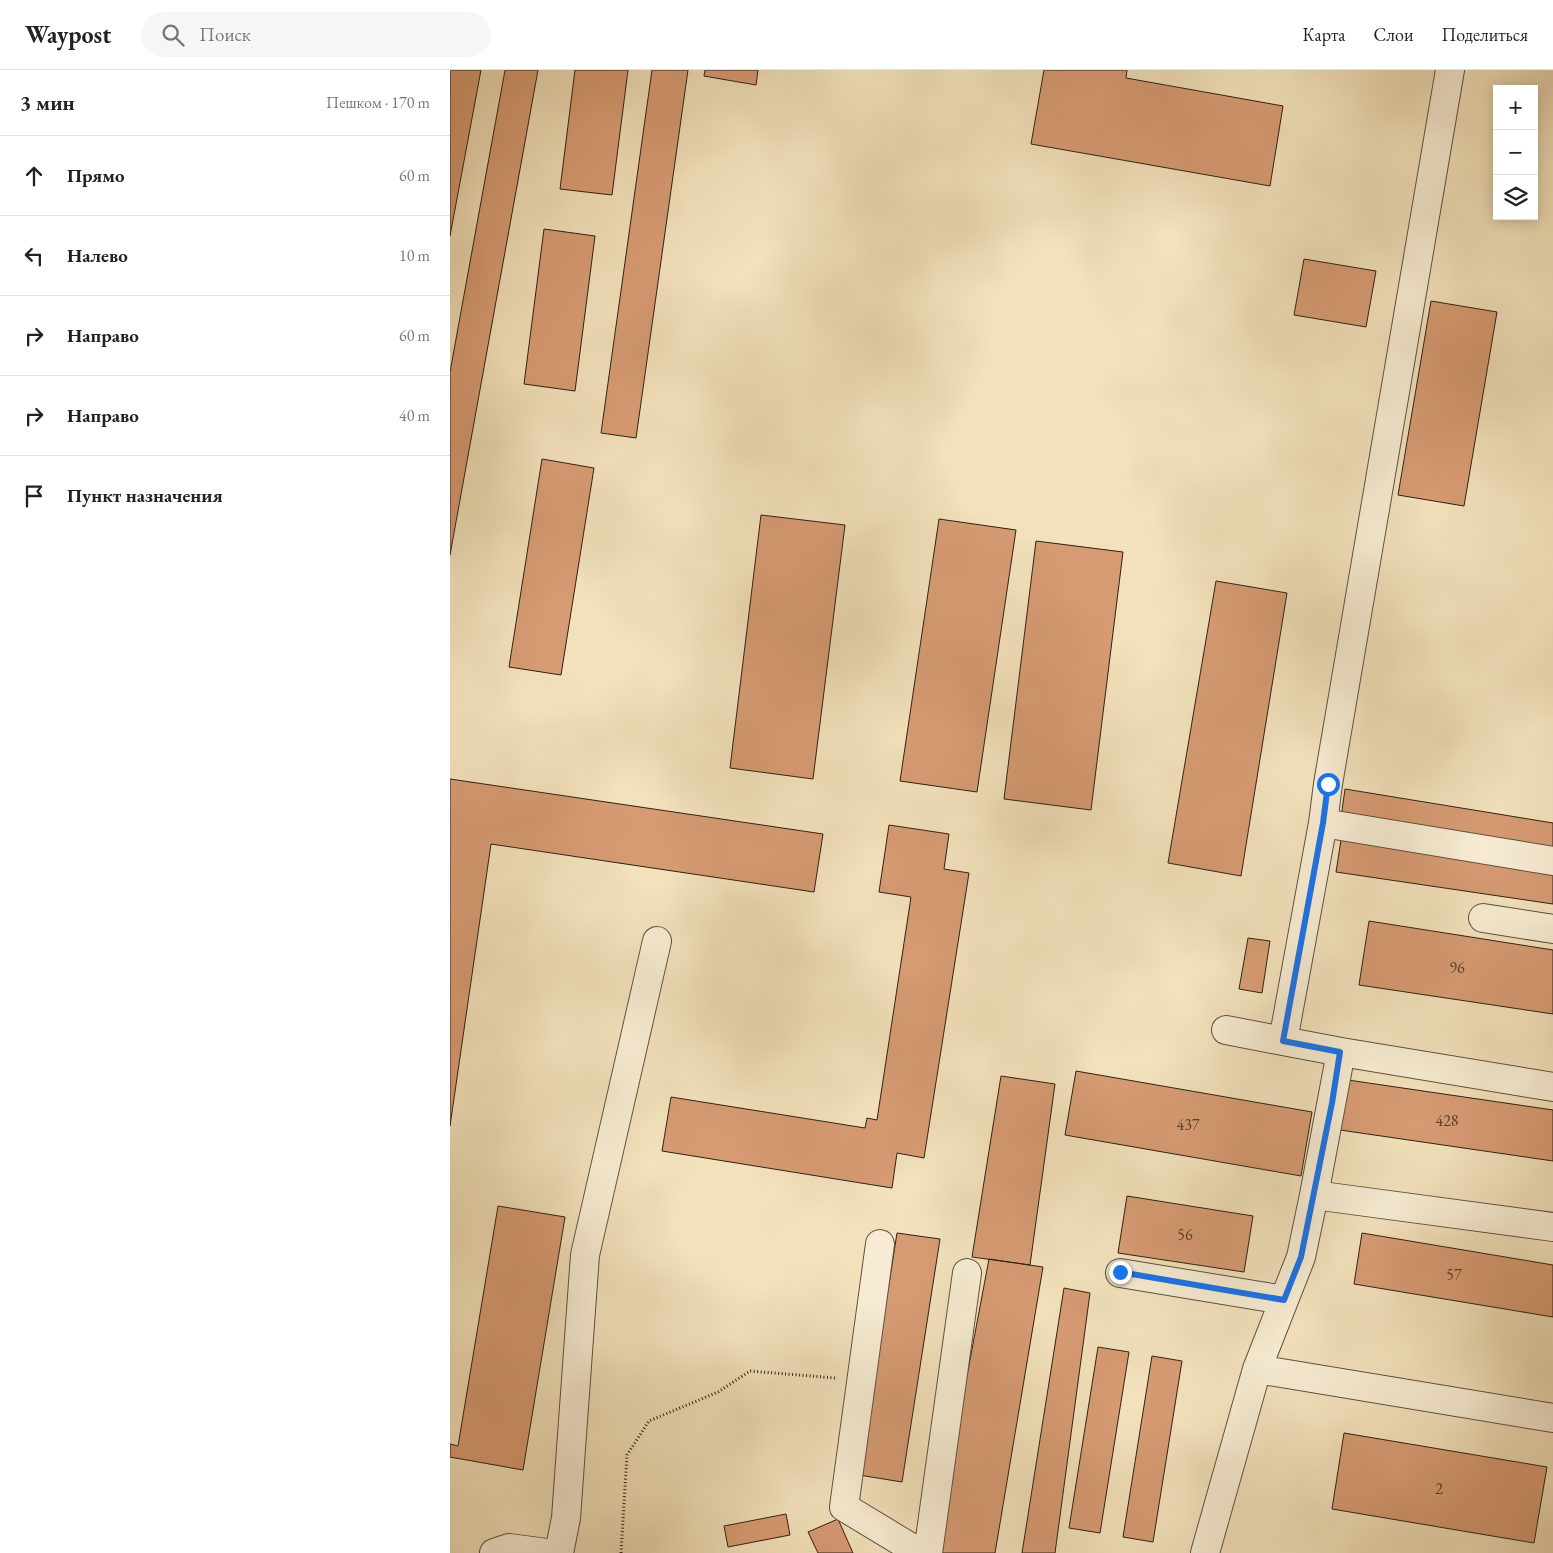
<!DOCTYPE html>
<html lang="ru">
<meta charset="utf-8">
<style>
body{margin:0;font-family:"EB Garamond",serif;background:#f6f6f6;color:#222}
.controls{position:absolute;right:15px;top:15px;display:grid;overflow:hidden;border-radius:0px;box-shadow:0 2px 12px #0003}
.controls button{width:45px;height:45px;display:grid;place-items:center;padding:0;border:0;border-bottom:1px solid #e0e0e0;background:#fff;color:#222;font:25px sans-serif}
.stop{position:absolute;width:15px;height:15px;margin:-11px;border:4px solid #1a73e8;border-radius:50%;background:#fff}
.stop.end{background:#1a73e8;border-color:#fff;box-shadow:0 1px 5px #0008}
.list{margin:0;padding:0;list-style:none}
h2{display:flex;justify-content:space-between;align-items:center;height:65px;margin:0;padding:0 20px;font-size:21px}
h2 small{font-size:16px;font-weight:400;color:#767676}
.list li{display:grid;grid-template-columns:32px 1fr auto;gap:15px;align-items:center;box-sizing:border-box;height:80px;padding:0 20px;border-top:1px solid #e0e0e0}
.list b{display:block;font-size:19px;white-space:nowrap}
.list em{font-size:16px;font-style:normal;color:#767676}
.icon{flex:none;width:28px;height:28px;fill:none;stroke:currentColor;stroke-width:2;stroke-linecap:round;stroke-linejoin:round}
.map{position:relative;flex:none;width:1103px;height:1483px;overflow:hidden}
header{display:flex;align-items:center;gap:30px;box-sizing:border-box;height:70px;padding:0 25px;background:#fff;border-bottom:1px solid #e0e0e0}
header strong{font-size:24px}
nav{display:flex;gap:28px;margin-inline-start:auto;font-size:18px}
.search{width:350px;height:45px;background:#f6f6f6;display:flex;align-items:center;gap:12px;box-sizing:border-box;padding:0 18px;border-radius:28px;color:#767676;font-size:19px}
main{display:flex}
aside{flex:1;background:#fff}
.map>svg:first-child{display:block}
.building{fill:#d79b73;stroke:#2d2117}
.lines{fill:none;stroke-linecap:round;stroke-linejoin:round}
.minor-casing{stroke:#5e5140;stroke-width:30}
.path{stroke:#2d2117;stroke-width:3;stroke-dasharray:1 2.5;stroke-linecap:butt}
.minor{stroke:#f7ecd3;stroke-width:28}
.route{stroke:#1a73e8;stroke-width:6}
.labels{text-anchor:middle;stroke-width:5;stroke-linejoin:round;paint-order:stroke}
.number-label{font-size:16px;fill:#58402e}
</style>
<header>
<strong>Waypost</strong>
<div class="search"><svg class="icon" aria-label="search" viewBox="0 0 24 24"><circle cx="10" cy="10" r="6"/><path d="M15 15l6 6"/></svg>Поиск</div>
<nav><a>Карта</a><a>Слои</a><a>Поделиться</a></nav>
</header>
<main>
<aside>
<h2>3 мин<small>Пешком · 170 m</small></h2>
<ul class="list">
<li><svg class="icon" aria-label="ahead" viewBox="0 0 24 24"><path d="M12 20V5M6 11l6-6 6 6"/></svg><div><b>Прямо</b></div><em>60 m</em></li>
<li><svg class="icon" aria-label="left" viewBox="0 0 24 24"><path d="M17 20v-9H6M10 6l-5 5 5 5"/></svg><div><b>Налево</b></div><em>10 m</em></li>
<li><svg class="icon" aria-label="right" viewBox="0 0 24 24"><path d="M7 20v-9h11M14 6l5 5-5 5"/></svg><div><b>Направо</b></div><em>60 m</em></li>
<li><svg class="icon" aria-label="right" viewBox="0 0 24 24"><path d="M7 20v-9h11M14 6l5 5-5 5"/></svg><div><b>Направо</b></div><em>40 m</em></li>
<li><svg class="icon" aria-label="arrive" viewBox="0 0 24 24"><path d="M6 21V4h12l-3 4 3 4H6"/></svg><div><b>Пункт назначения</b></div></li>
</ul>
</aside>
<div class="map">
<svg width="1103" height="1483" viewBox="0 0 1103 1483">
<rect width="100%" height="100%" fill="#f2e1bb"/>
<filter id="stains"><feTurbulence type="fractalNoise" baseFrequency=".004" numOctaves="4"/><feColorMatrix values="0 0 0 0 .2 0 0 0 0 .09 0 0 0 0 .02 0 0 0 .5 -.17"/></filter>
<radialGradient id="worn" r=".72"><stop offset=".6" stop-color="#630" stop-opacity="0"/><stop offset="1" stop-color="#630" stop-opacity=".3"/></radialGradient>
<path class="building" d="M 0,0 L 31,0 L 0,166 Z
M 55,0 L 88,0 L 0,485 L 0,302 Z
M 125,0 L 178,0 L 162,125 L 110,119 Z
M 202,0 L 238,0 L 186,368 L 151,363 Z
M 255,0 L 308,0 L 306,15 L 254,6 Z
M 594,0 L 677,0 L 676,8 L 833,36 L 820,116 L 581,74 Z
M 94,159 L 145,166 L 125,321 L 74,314 Z
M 854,189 L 926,201 L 916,257 L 844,245 Z
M 981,231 L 1047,242 L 1014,436 L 948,425 Z
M 92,389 L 144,398 L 111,605 L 59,597 Z
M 311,445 L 395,455 L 363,709 L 280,698 Z
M 489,449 L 566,460 L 527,722 L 450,711 Z
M 586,471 L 673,482 L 641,740 L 554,729 Z
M 766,511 L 837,523 L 791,806 L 718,793 Z
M 0,709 L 373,764 L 364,822 L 41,774 L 0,1056 Z
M 895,719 L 1103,753 L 1103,785 L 891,748 Z
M 439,755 L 499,764 L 494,799 L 519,803 L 474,1088 L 447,1083 L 442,1118 L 212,1081 L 221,1027 L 415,1058 L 417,1048 L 427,1050 L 461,827 L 429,822 Z
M 891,770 L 1103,801 L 1103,834 L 886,802 Z
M 919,851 L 1103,880 L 1103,944 L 909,915 Z
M 798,868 L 820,871 L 812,923 L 789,919 Z
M 626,1001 L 862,1042 L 851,1106 L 615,1065 Z
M 551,1006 L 605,1014 L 580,1195 L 522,1187 Z
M 898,1010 L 1103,1040 L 1103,1091 L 890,1060 Z
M 677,1126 L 803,1146 L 794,1202 L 668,1183 Z
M 48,1136 L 115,1147 L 73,1400 L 0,1387 L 0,1374 L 8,1376 Z
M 447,1163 L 490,1169 L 452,1412 L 409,1405 Z
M 912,1163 L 1103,1195 L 1103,1247 L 904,1214 Z
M 539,1189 L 593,1197 L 545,1483 L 485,1483 L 484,1481 Z
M 614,1218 L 640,1223 L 605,1483 L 572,1483 Z
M 648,1277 L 679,1282 L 650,1463 L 619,1458 Z
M 702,1286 L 732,1291 L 703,1472 L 673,1467 Z
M 894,1363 L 1097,1397 L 1084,1473 L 882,1439 Z
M 336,1444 L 340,1465 L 278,1477 L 274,1456 Z
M 388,1449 L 403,1483 L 368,1483 L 358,1462 Z"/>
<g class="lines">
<g class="minor-casing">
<path id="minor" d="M 873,753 L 878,714 L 1000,0
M 1103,791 L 873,753 L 833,971 L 891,982 L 1103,1017
M 1033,848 L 1103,859
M 776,960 L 833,971
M 864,1125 L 891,982
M 430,1174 L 394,1437 L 470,1483
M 670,1203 L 834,1230
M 807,1299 L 1103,1348
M 44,1483 L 59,1478 L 97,1483
M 109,1483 L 116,1448 L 135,1185 L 207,871
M 478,1483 L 517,1203
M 755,1483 L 807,1299 L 851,1187 L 864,1125 L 1103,1157"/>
</g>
<path class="path" d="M 171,1483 L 177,1385 L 199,1351 L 268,1322 L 300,1301 L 385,1308"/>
<use href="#minor" class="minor"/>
</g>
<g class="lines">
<path class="route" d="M 670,1202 L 834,1230 L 851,1187 L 882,1033 L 890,982 L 833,971 L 873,753 L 878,714"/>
</g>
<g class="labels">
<g class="number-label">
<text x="1007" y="903">96</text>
<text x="997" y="1056">428</text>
<text x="738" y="1060">437</text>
<text x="735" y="1170">56</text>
<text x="1004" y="1210">57</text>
<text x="989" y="1424">2</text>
</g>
</g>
<rect width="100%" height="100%" filter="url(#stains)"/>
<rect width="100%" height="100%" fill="url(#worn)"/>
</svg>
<div class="controls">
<button>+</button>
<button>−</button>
<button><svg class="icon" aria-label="layers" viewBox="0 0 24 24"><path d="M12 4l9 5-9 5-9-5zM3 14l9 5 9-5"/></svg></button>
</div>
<div class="stop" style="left:878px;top:714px"></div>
<div class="stop end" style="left:670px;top:1202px"></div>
</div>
</main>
